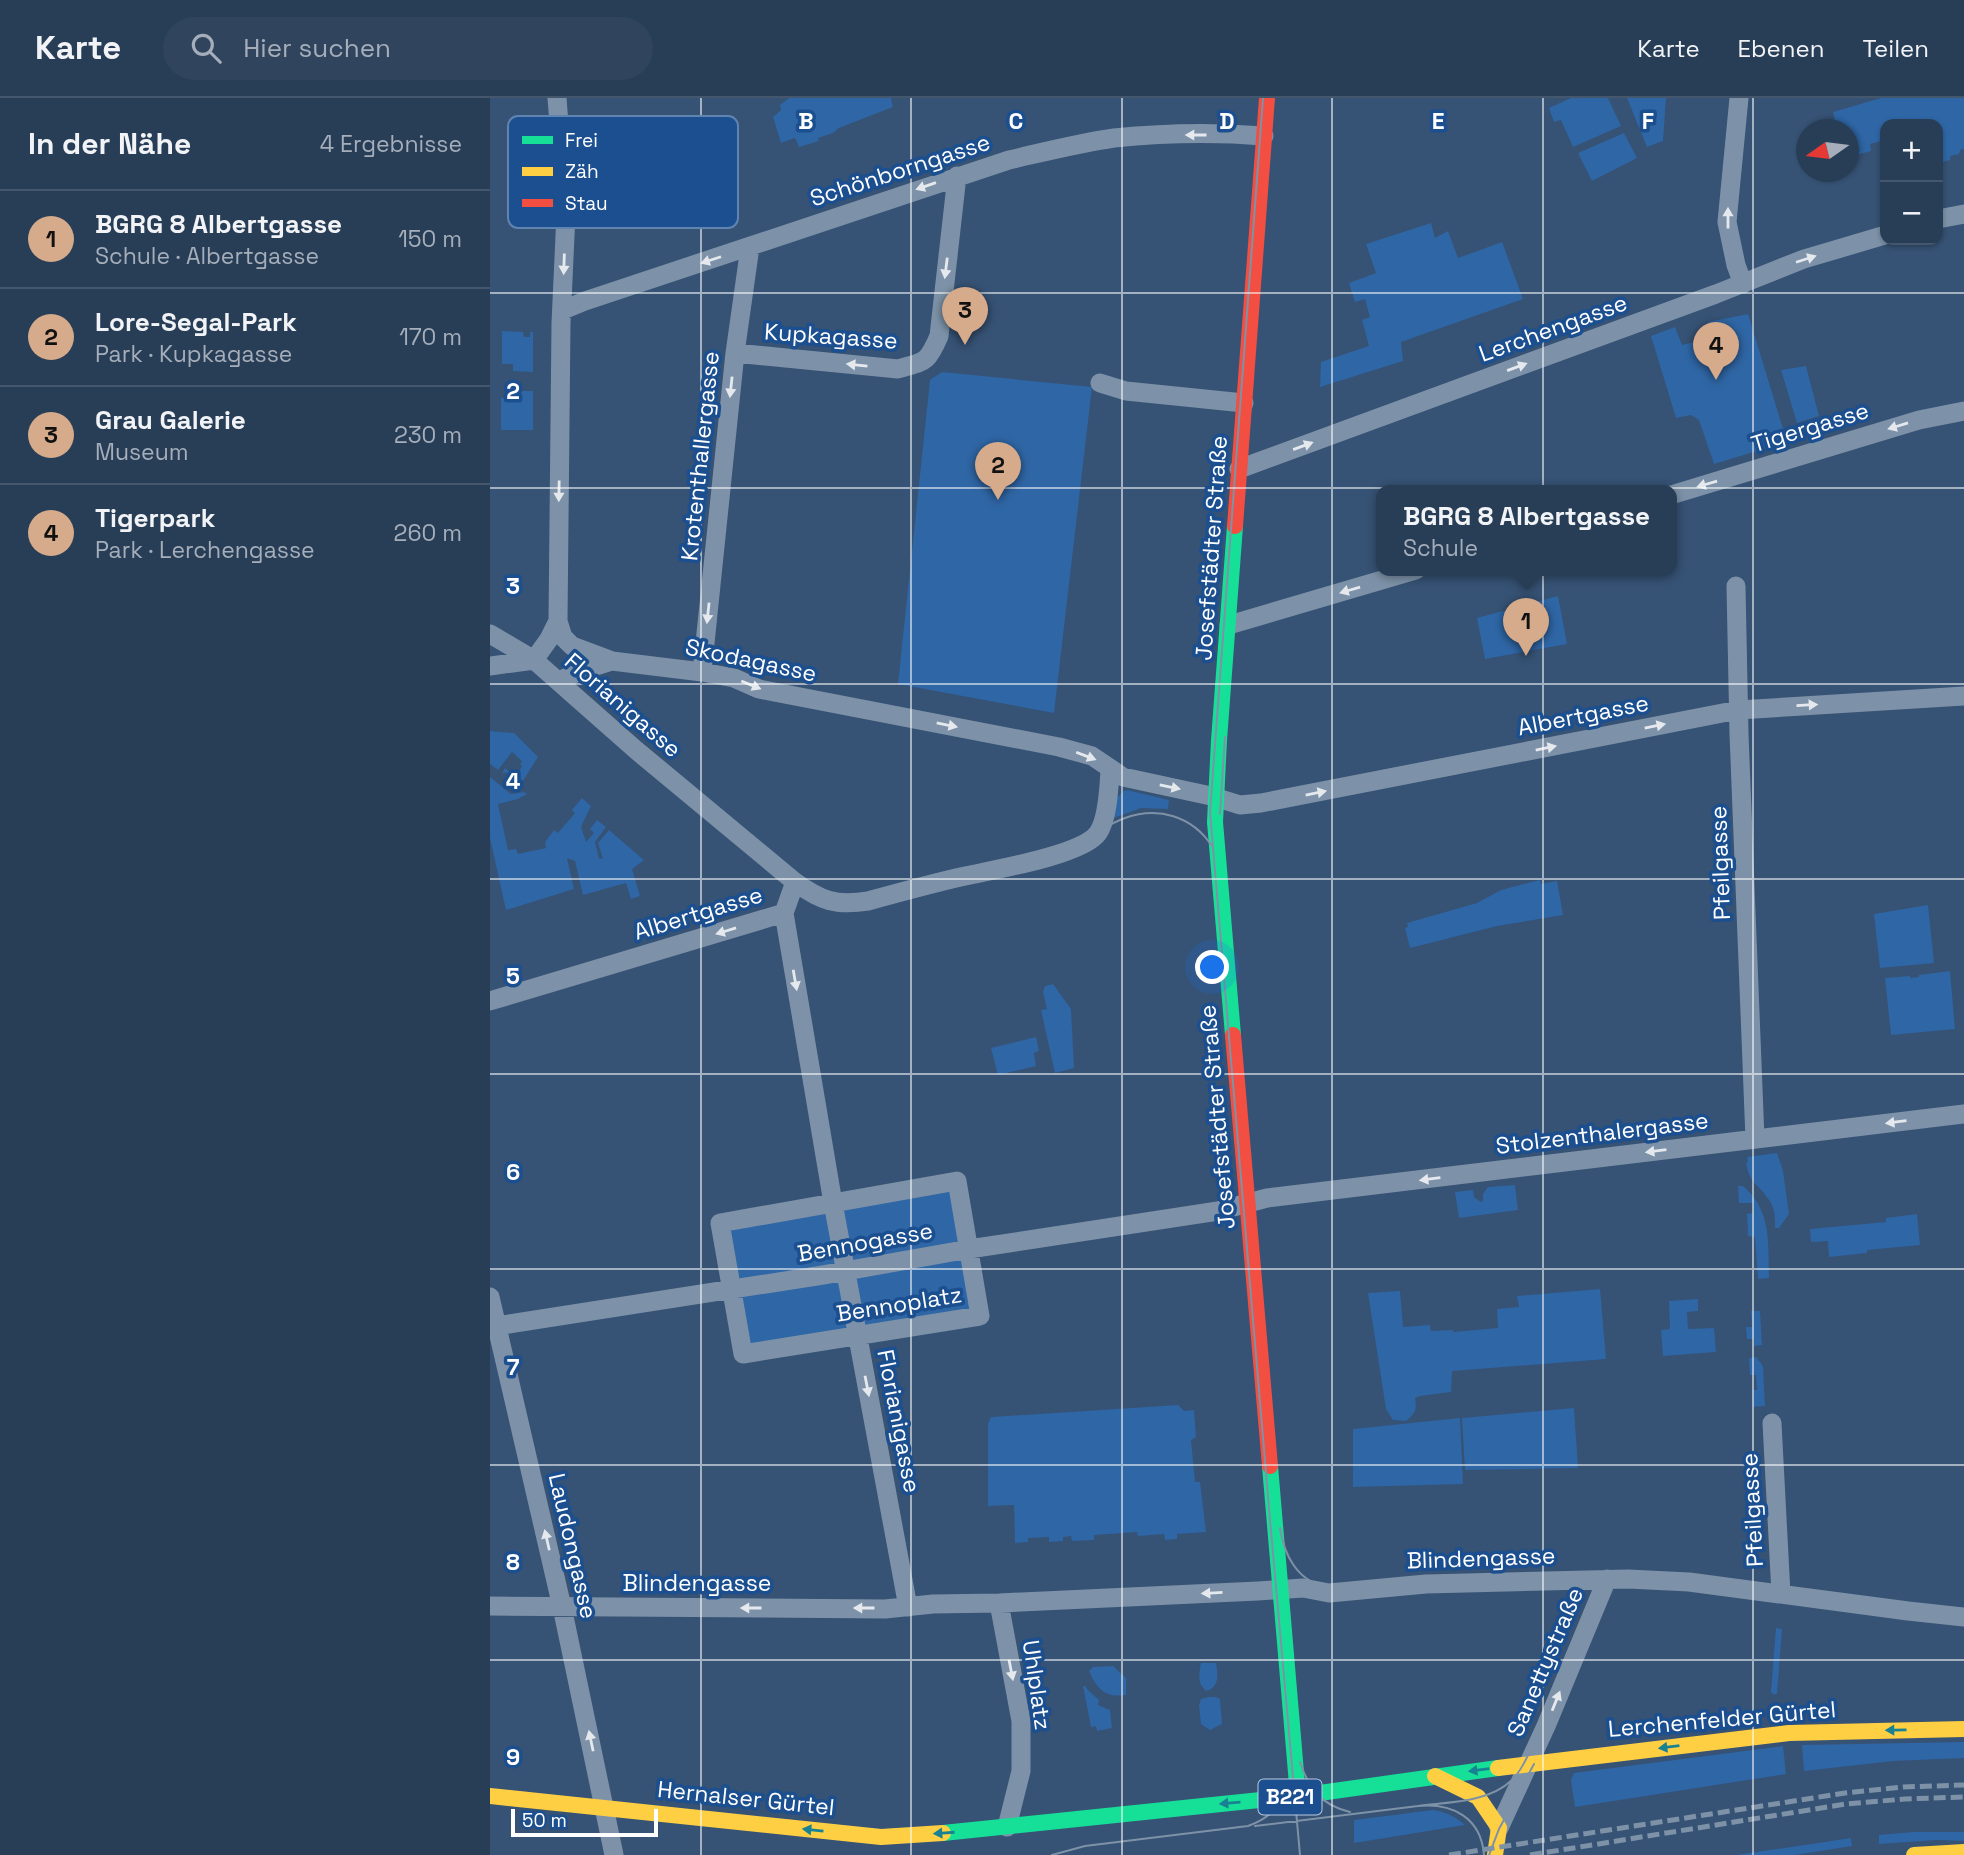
<!DOCTYPE html>
<html lang="de">
<meta charset="utf-8">
<style>
body{margin:0;font-family:"Space Grotesk",sans-serif;background:#30455d;color:#f1f3f6}
.controls{position:absolute;right:21px;top:21px;display:grid;overflow:hidden;border-radius:14px;box-shadow:0 2px 5px #0004}
.controls button{width:63px;height:63px;display:grid;place-items:center;padding:0;border:0;border-bottom:2px solid #44576d;background:#283e57;color:#f1f3f6;font:35px sans-serif}
.compass{position:absolute;left:1306px;top:21px;width:63px;height:63px;border-radius:50%;background:#283e57;box-shadow:0 2px 5px #0004;rotate:256deg}
.scale{position:absolute;left:21px;bottom:18px;width:147px;box-sizing:border-box;padding-left:7px;border:4px solid #fff;border-top:0;font-size:19px;line-height:24px;white-space:nowrap;color:#fff;-webkit-text-stroke:5px #1b4f8f;paint-order:stroke}
.you{position:absolute;left:723px;top:870px;width:24px;height:24px;margin:-18px;border:5px solid #fff;border-radius:50%;background:#1a73e8;box-shadow:0 0 0 10px #1a73e833}
.badge{display:grid;place-items:center;width:46px;height:46px;border-radius:50%;background:#d6ab8b;color:#111;font-size:23px;font-weight:700}
.pin{position:absolute;translate:-50% -58px;filter:drop-shadow(0 2px 4px #0008)}
.pin::after{content:'';position:absolute;top:37px;width:24px;height:21px;background:inherit;clip-path:polygon(0 0,100% 0,50% 100%)}
.popup{position:absolute;left:886px;top:387px;width:301px;height:91px;box-sizing:border-box;display:grid;place-content:center;border-radius:14px;background:#283e57;filter:drop-shadow(0 2px 5px #0005);font-size:23px;white-space:nowrap;color:#a5aeba}
.popup b{font-size:26px;color:#f1f3f6}
.popup::after{content:'';position:absolute;left:50%;top:100%;margin-left:-14px;border:14px solid transparent;border-top-color:#283e57}
.list{margin:0;padding:0;list-style:none}
h2{display:flex;justify-content:space-between;align-items:center;height:91px;margin:0;padding:0 28px;font-size:30px}
h2 small{font-size:23px;font-weight:400;color:#a5aeba}
.list li{display:grid;grid-template-columns:46px 1fr auto;gap:21px;align-items:center;box-sizing:border-box;height:98px;padding:0 28px;border-top:2px solid #44576d}
.list b{display:block;font-size:26px;white-space:nowrap}
.list p{margin:0;font-size:23px;white-space:nowrap;color:#a5aeba}
.list em{font-size:23px;font-style:normal;color:#a5aeba}
.icon{flex:none;width:38px;height:38px;fill:none;stroke:currentColor;stroke-width:2;stroke-linecap:round;stroke-linejoin:round}
.map{position:relative;flex:none;width:1474px;height:1757px;overflow:hidden}
header{display:flex;align-items:center;gap:42px;box-sizing:border-box;height:98px;padding:0 35px;background:#283e57;border-bottom:2px solid #44576d}
header strong{font-size:33px}
nav{display:flex;gap:38px;margin-inline-start:auto;font-size:24px}
.search{width:490px;height:63px;background:#30455d;display:flex;align-items:center;gap:18px;box-sizing:border-box;padding:0 24px;border-radius:38px;color:#a5aeba;font-size:26px}
main{display:flex}
aside{flex:1;background:#283e57}
.map>svg:first-child{display:block}
.green{fill:#2f66a5}
.lines{fill:none;stroke-linecap:round;stroke-linejoin:round}
.street{stroke:#7d92a8;stroke-width:19}
.fast{stroke:#16e098;stroke-width:16}
.slow{stroke:#ffcf43;stroke-width:16}
.jam{stroke:#f24e42;stroke-width:16}
.tram{stroke:#7e92a7;stroke-width:2}
.rail{stroke:#7e92a7;stroke-width:5;stroke-dasharray:12 5;stroke-linecap:butt}
.oneway{fill:#e5e9ee}
.oneway2{fill:#198292}
.grid{fill:none;stroke:#fff;stroke-width:2;stroke-opacity:0.55}
.labels{text-anchor:middle;stroke-width:7;stroke-linejoin:round;paint-order:stroke}
.shield{fill:#1b4f8f;stroke:#bbcadd;stroke-width:2}
.shield-label{font-size:21px;font-weight:bold;fill:#fff}
.street-label{font-size:23px;fill:#fff;stroke:#1b4f8f}
.key{fill:#1b4f8f;stroke:#5f84b1;stroke-width:2}
.key-label{font-size:19px;fill:#fff}
.grid-label{font-size:23px;text-anchor:middle;font-weight:bold;fill:#fff;stroke:#1b4f8f;stroke-width:7;stroke-linejoin:round;paint-order:stroke}
</style>
<header>
<strong>Karte</strong>
<div class="search"><svg class="icon" aria-label="search" viewBox="0 0 24 24"><circle cx="10" cy="10" r="6"/><path d="M15 15l6 6"/></svg>Hier suchen</div>
<nav><a>Karte</a><a>Ebenen</a><a>Teilen</a></nav>
</header>
<main>
<aside>
<h2>In der Nähe<small>4 Ergebnisse</small></h2>
<ul class="list">
<li><span class="badge">1</span><div><b>BGRG 8 Albertgasse</b><p>Schule · Albertgasse</p></div><em>150 m</em></li>
<li><span class="badge">2</span><div><b>Lore-Segal-Park</b><p>Park · Kupkagasse</p></div><em>170 m</em></li>
<li><span class="badge">3</span><div><b>Grau Galerie</b><p>Museum</p></div><em>230 m</em></li>
<li><span class="badge">4</span><div><b>Tigerpark</b><p>Park · Lerchengasse</p></div><em>260 m</em></li>
</ul>
</aside>
<div class="map">
<svg width="1474" height="1757" viewBox="0 0 1474 1757">
<rect width="100%" height="100%" fill="#365274"/>
<path class="green" d="M 299,0 L 401,0 L 403,9 L 349,30 L 343,35 L 328,40 L 329,43 L 309,49 L 305,40 L 291,45 L 283,19 L 291,12 L 290,7 Z
M 1081,0 L 1118,0 L 1131,28 L 1083,49 L 1071,22 L 1064,24 L 1059,10 Z
M 1137,0 L 1176,0 L 1173,43 L 1157,49 Z
M 1391,0 L 1474,0 L 1474,51 L 1471,51 L 1469,56 L 1460,58 L 1460,62 L 1448,65 L 1448,26 L 1395,26 L 1395,42 L 1380,46 L 1381,53 L 1359,59 L 1358,32 L 1347,31 L 1343,14 Z
M 1134,35 L 1147,60 L 1102,83 L 1088,55 Z
M 941,125 L 945,140 L 958,133 L 968,160 L 1012,144 L 1033,201 L 911,244 L 913,263 L 830,289 L 831,264 L 879,248 L 872,222 L 880,219 L 875,201 L 865,204 L 859,185 L 886,175 L 876,146 Z
M 1258,216 L 1297,344 L 1224,366 L 1209,322 L 1201,317 L 1186,320 L 1161,238 L 1185,229 L 1192,247 L 1222,240 L 1218,224 Z
M 12,233 L 33,234 L 34,239 L 40,239 L 40,234 L 43,234 L 43,274 L 23,273 L 23,266 L 12,266 Z
M 1316,268 L 1329,318 L 1307,325 L 1291,272 Z
M 452,274 L 602,289 L 564,615 L 408,586 L 440,282 Z
M 23,293 L 43,293 L 43,332 L 11,332 L 11,300 L 22,300 Z
M 1068,498 L 1077,546 L 995,561 L 987,520 Z
M 0,633 L 24,635 L 48,659 L 31,686 L 16,674 L 12,676 L 15,670 L 21,675 L 29,673 L 32,668 L 30,666 L 32,663 L 22,654 L 8,672 L 0,666 Z
M 0,679 L 21,696 L 34,694 L 37,696 L 28,701 L 8,706 L 18,752 L 26,751 L 28,756 L 56,750 L 55,744 L 64,732 L 68,735 L 85,715 L 82,712 L 92,700 L 101,708 L 91,729 L 96,744 L 104,735 L 100,731 L 107,722 L 116,729 L 105,744 L 109,760 L 113,761 L 108,745 L 119,732 L 154,762 L 142,771 L 150,798 L 141,801 L 136,785 L 93,797 L 85,763 L 77,760 L 84,791 L 16,812 L 0,740 Z
M 637,692 L 679,702 L 678,711 L 651,710 L 621,721 L 627,700 L 633,693 Z
M 1050,782 L 1051,786 L 1067,783 L 1073,817 L 1007,828 L 920,850 L 915,830 L 918,829 L 917,825 L 987,805 L 1011,792 Z
M 1438,807 L 1444,865 L 1390,870 L 1384,816 Z
M 1460,873 L 1465,931 L 1401,937 L 1395,880 L 1420,878 L 1420,880 L 1429,879 L 1429,877 Z
M 563,886 L 581,911 L 584,970 L 565,975 L 551,912 L 557,911 L 553,894 L 555,888 Z
M 546,939 L 549,953 L 544,955 L 546,968 L 508,977 L 501,950 Z
M 1287,1055 L 1293,1073 L 1299,1116 L 1289,1130 L 1285,1130 C 1285,1120 1285,1110 1279,1102 C 1269,1086 1260,1087 1256,1065 L 1258,1064 L 1257,1059 Z
M 467,1083 L 490,1218 L 253,1256 L 230,1125 Z
M 1025,1087 L 1028,1112 L 969,1120 L 965,1094 L 983,1092 L 984,1099 L 991,1104 L 993,1103 L 993,1096 L 998,1089 Z
M 1248,1088 L 1253,1088 C 1282,1113 1278,1144 1279,1180 L 1268,1181 L 1265,1139 L 1258,1138 L 1257,1116 L 1263,1115 L 1263,1105 L 1249,1105 Z
M 1427,1116 L 1430,1147 L 1377,1152 L 1377,1155 L 1339,1159 L 1338,1143 L 1321,1144 L 1320,1131 L 1396,1124 L 1396,1120 Z
M 1110,1191 L 1116,1261 L 962,1273 L 961,1294 L 930,1298 L 925,1300 C 927,1311 926,1315 916,1323 L 903,1322 L 896,1311 L 878,1195 L 910,1193 L 913,1229 L 940,1227 L 941,1233 L 963,1232 L 963,1234 L 1008,1230 L 1007,1211 L 1029,1209 L 1027,1198 Z
M 1208,1201 L 1208,1213 L 1197,1214 L 1198,1231 L 1224,1230 L 1226,1254 L 1173,1258 L 1171,1232 L 1180,1231 L 1179,1203 Z
M 1261,1213 L 1270,1213 L 1272,1247 L 1264,1248 L 1264,1241 L 1257,1241 L 1256,1229 L 1262,1229 Z
M 1266,1259 L 1273,1268 L 1275,1308 L 1263,1309 L 1262,1292 L 1267,1292 L 1266,1277 L 1260,1277 L 1259,1260 Z
M 688,1307 L 694,1313 L 704,1312 L 706,1339 L 701,1342 L 705,1384 L 710,1384 L 716,1434 L 687,1436 L 687,1441 L 675,1442 L 674,1436 L 648,1438 L 647,1434 L 604,1437 L 604,1442 L 582,1443 L 581,1438 L 573,1439 L 573,1443 L 559,1444 L 559,1439 L 538,1440 L 538,1444 L 525,1445 L 524,1407 L 498,1408 L 498,1326 L 501,1319 Z
M 1084,1310 L 1088,1370 L 975,1372 L 972,1320 Z
M 970,1320 L 973,1386 L 863,1389 L 863,1331 Z
M 1286,1530 L 1292,1531 L 1287,1596 L 1283,1596 L 1281,1594 Z
M 711,1565 L 726,1565 C 728,1576 730,1589 716,1593 C 707,1585 709,1576 711,1565 Z
M 623,1568 L 636,1580 L 636,1597 C 615,1600 607,1591 599,1573 L 603,1569 Z
M 593,1588 L 595,1588 L 598,1592 L 609,1602 L 608,1607 L 620,1612 L 622,1630 L 607,1633 L 606,1628 L 601,1629 Z
M 719,1599 L 726,1599 L 730,1601 L 732,1626 L 720,1632 L 711,1626 L 709,1607 L 711,1601 Z
M 1474,1644 L 1474,1660 L 1403,1663 L 1314,1673 L 1312,1647 Z
M 1293,1648 L 1296,1676 L 1085,1709 L 1081,1682 L 1084,1675 Z
M 943,1712 C 956,1714 965,1718 975,1727 L 864,1745 L 864,1722 Z
M 1423,1734 L 1474,1734 L 1474,1743 L 1447,1742 L 1389,1746 L 1389,1737 Z
M 1361,1740 L 1362,1748 L 1305,1757 L 1247,1757 Z"/>
<g class="lines">
<path class="street" d="M 1249,0 L 1237,124 L 1246,167 L 1253,186
M 1448,121 L 1474,116
M 73,212 L 95,203 L 519,62 C 554,54 589,45 624,40 C 673,35 725,34 774,38
M 245,255 L 408,271 C 435,263 437,266 449,238 L 467,78
M 610,285 L 636,293 L 754,305
M 749,371 L 1226,196 L 1314,161 L 1395,137
M 1181,397 L 1429,322 L 1474,313
M 1246,488 L 1249,636 L 1265,1041
M 68,523 L 73,539 L 82,548 L 122,563 L 212,574 L 244,580 L 269,591 L 569,649 L 602,658 L 633,679 L 721,698 L 750,707 L 771,705 L 1248,612 L 1474,598
M 739,527 L 926,472
M 0,536 L 44,562 L 146,652 L 305,784 C 331,803 346,808 378,803 C 407,795 437,787 466,780 C 496,773 592,758 608,735 C 618,721 619,689 620,672
M 44,562 L 59,541 L 68,523 L 71,225 L 76,116 L 67,0
M 0,568 L 44,562
M 212,574 L 245,255 L 260,149
M 69,583 L 90,573 L 122,563
M 294,815 L 343,1105 L 418,1509
M 0,903 L 294,815 L 305,784
M 467,1083 L 490,1218 L 253,1256 L 230,1125 Z
M 0,1199 L 72,1509 L 124,1757
M 0,1229 L 333,1177 L 479,1151 L 728,1113 L 777,1100 L 1474,1016
M 1282,1325 L 1291,1496
M 509,1505 L 531,1623 L 531,1673 L 517,1729
M 0,1508 L 395,1511 L 443,1506 L 509,1505 L 768,1493 L 813,1490 L 839,1495 L 936,1486 L 1138,1481 L 1199,1484 L 1418,1513 L 1474,1519
M 1009,1730 L 1056,1628 L 1117,1481"/>
<path class="fast" d="M 743,937 L 725,724 L 729,642 L 745,428
M 780,1368 L 808,1698
M 453,1735 L 808,1698 L 1008,1670"/>
<path class="slow" d="M 1008,1670 L 1299,1635 L 1474,1631
M 945,1678 L 988,1699 L 1009,1730 L 1005,1757
M 0,1698 L 391,1739 L 453,1735
M 1424,1757 L 1474,1754"/>
<path class="jam" d="M 745,428 L 777,0
M 743,937 L 780,1368"/>
<path class="tram" d="M 773,0 L 720,714 L 780,1422 L 810,1757
M 0,531 C 52,557 90,598 133,636 C 176,673 220,709 265,744 C 282,759 303,780 323,791 C 337,799 352,803 369,801 L 553,755 C 566,751 578,747 590,742 C 605,735 619,726 635,720 C 668,708 702,718 722,748
M 730,716 L 735,639
M 790,1430 C 794,1457 807,1482 835,1489 C 856,1494 892,1484 914,1483 C 983,1479 1052,1477 1121,1478 C 1240,1478 1356,1503 1474,1514
M 810,1664 C 819,1691 831,1707 860,1714
M 928,1708 C 958,1704 998,1705 1022,1682 C 1032,1672 1038,1657 1044,1644 L 1094,1519 C 1105,1500 1118,1488 1139,1481
M 765,1728 L 928,1708 C 962,1705 991,1719 994,1757
M 562,1757 L 595,1748 L 758,1728 C 780,1720 795,1705 800,1682
M 999,1757 L 1009,1731 L 1044,1666"/>
<path class="rail" d="M 959,1757 L 1355,1695 L 1413,1689 L 1474,1687
M 1040,1757 L 1356,1706 L 1415,1701 L 1474,1699"/>
</g>
<defs><path id="oneway-solid" d="M-6-.8H1V-3.2L6.5 0L1 3.2V.8H-6Z" transform="scale(1.75)"/></defs>
<g class="oneway">
<use href="#oneway-solid" transform="translate(706 37) rotate(-180)"/>
<use href="#oneway-solid" transform="translate(436 88) rotate(161)"/>
<use href="#oneway-solid" transform="translate(1238 120) rotate(-90)"/>
<use href="#oneway-solid" transform="translate(1316 161) rotate(-18)"/>
<use href="#oneway-solid" transform="translate(221 162) rotate(162)"/>
<use href="#oneway-solid" transform="translate(74 166) rotate(92)"/>
<use href="#oneway-solid" transform="translate(456 170) rotate(97)"/>
<use href="#oneway-solid" transform="translate(367 267) rotate(-174)"/>
<use href="#oneway-solid" transform="translate(1027 269) rotate(-20)"/>
<use href="#oneway-solid" transform="translate(241 289) rotate(96)"/>
<use href="#oneway-solid" transform="translate(1408 328) rotate(163)"/>
<use href="#oneway-solid" transform="translate(813 348) rotate(-20)"/>
<use href="#oneway-solid" transform="translate(1217 386) rotate(164)"/>
<use href="#oneway-solid" transform="translate(69 393) rotate(91)"/>
<use href="#oneway-solid" transform="translate(860 492) rotate(164)"/>
<use href="#oneway-solid" transform="translate(218 515) rotate(96)"/>
<use href="#oneway-solid" transform="translate(261 587) rotate(22)"/>
<use href="#oneway-solid" transform="translate(1317 607) rotate(-3)"/>
<use href="#oneway-solid" transform="translate(457 627) rotate(11)"/>
<use href="#oneway-solid" transform="translate(1165 628) rotate(-11)"/>
<use href="#oneway-solid" transform="translate(1056 650) rotate(-11)"/>
<use href="#oneway-solid" transform="translate(596 658) rotate(21)"/>
<use href="#oneway-solid" transform="translate(680 689) rotate(12)"/>
<use href="#oneway-solid" transform="translate(826 695) rotate(-11)"/>
<use href="#oneway-solid" transform="translate(236 833) rotate(163)"/>
<use href="#oneway-solid" transform="translate(305 882) rotate(80)"/>
<use href="#oneway-solid" transform="translate(1406 1024) rotate(173)"/>
<use href="#oneway-solid" transform="translate(1166 1053) rotate(173)"/>
<use href="#oneway-solid" transform="translate(940 1081) rotate(173)"/>
<use href="#oneway-solid" transform="translate(377 1288) rotate(79)"/>
<use href="#oneway-solid" transform="translate(57 1442) rotate(-103)"/>
<use href="#oneway-solid" transform="translate(722 1495) rotate(177)"/>
<use href="#oneway-solid" transform="translate(261 1510) rotate(-180)"/>
<use href="#oneway-solid" transform="translate(374 1510) rotate(-180)"/>
<use href="#oneway-solid" transform="translate(521 1572) rotate(79)"/>
<use href="#oneway-solid" transform="translate(1066 1603) rotate(-68)"/>
<use href="#oneway-solid" transform="translate(101 1643) rotate(-102)"/>
</g>
<g class="oneway2">
<use href="#oneway-solid" transform="translate(1406 1632) rotate(179)"/>
<use href="#oneway-solid" transform="translate(1179 1649) rotate(173)"/>
<use href="#oneway-solid" transform="translate(989 1672) rotate(173)"/>
<use href="#oneway-solid" transform="translate(740 1705) rotate(175)"/>
<use href="#oneway-solid" transform="translate(323 1732) rotate(-174)"/>
<use href="#oneway-solid" transform="translate(454 1735) rotate(176)"/>
</g>
<path class="grid" d="M 211,0 L 211,1757M 421,0 L 421,1757M 632,0 L 632,1757M 842,0 L 842,1757M 1053,0 L 1053,1757M 1263,0 L 1263,1757M 0,195 L 1474,195M 0,390 L 1474,390M 0,586 L 1474,586M 0,781 L 1474,781M 0,976 L 1474,976M 0,1171 L 1474,1171M 0,1367 L 1474,1367M 0,1562 L 1474,1562"/>
<g class="labels">
<rect class="shield" x="768.5" y="1681.5" width="63" height="35" rx="5"/>
<g class="shield-label">
<text x="800" y="1706">B221</text>
</g>
<g class="street-label">
<text transform="translate(410 72) rotate(-18)" y="8">Schönborngasse</text>
<text transform="translate(1063 230) rotate(-20)" y="8">Lerchengasse</text>
<text transform="translate(341 238) rotate(4)" y="8">Kupkagasse</text>
<text transform="translate(1320 329) rotate(-17)" y="8">Tigergasse</text>
<text transform="translate(210 358) rotate(-84)" y="8">Krotenthallergasse</text>
<text transform="translate(721 450) rotate(-86)" y="8">Josefstädter Straße</text>
<text transform="translate(261 562) rotate(12)" y="8">Skodagasse</text>
<text transform="translate(133 607) rotate(41)" y="8">Florianigasse</text>
<text transform="translate(1093 617) rotate(-11)" y="8">Albertgasse</text>
<text transform="translate(1230 765) rotate(-92)" y="8">Pfeilgasse</text>
<text transform="translate(208 815) rotate(-17)" y="8">Albertgasse</text>
<text transform="translate(727 1019) rotate(-95)" y="8">Josefstädter Straße</text>
<text transform="translate(1112 1035) rotate(-7)" y="8">Stolzenthalergasse</text>
<text transform="translate(375 1144) rotate(-10)" y="8">Bennogasse</text>
<text transform="translate(409 1206) rotate(-9)" y="8">Bennoplatz</text>
<text transform="translate(409 1323) rotate(79)" y="8">Florianigasse</text>
<text transform="translate(1262 1412) rotate(-93)" y="8">Pfeilgasse</text>
<text transform="translate(83 1448) rotate(77)" y="8">Laudongasse</text>
<text transform="translate(991 1460) rotate(-2)" y="8">Blindengasse</text>
<text x="207" y="1493">Blindengasse</text>
<text transform="translate(1055 1564) rotate(-67)" y="8">Sanettystraße</text>
<text transform="translate(547 1587) rotate(82)" y="8">Uhlplatz</text>
<text transform="translate(1232 1621) rotate(-5)" y="8">Lerchenfelder Gürtel</text>
<text transform="translate(256 1700) rotate(6)" y="8">Hernalser Gürtel</text>
</g>
</g>
<rect x="18" y="18" width="230" height="112" rx="10" class="key"/>
<rect x="32" y="38" width="31" height="8" fill="#16e098"/>
<rect x="32" y="69" width="31" height="9" fill="#ffcf43"/>
<rect x="32" y="101" width="31" height="8" fill="#f24e42"/>
<g class="key-label">
<text x="75" y="49">Frei</text>
<text x="75" y="80">Zäh</text>
<text x="75" y="112">Stau</text>
</g>
<g class="grid-label">
<text x="316" y="31">B</text>
<text x="526" y="31">C</text>
<text x="737" y="31">D</text>
<text x="948" y="31">E</text>
<text x="1158" y="31">F</text>
<text x="23" y="301">2</text>
<text x="23" y="496">3</text>
<text x="23" y="691">4</text>
<text x="23" y="886">5</text>
<text x="23" y="1082">6</text>
<text x="23" y="1277">7</text>
<text x="23" y="1472">8</text>
<text x="23" y="1667">9</text>
</g>
</svg>
<div class="controls">
<button>+</button>
<button>−</button>
</div>
<svg class="compass" viewBox="-18 -18 36 36"><path d="M0-13l5 13h-10z" fill="#e53935"/><path d="M0 13l5-13h-10z" fill="#a5aeba"/></svg>
<div class="scale">50 m</div>
<div class="you"></div>
<div class="pin badge" style="left:1036px;top:558px">1</div>
<div class="popup"><b>BGRG 8 Albertgasse</b>Schule</div>
<div class="pin badge" style="left:508px;top:402px">2</div>
<div class="pin badge" style="left:475px;top:247px">3</div>
<div class="pin badge" style="left:1226px;top:282px">4</div>
</div>
</main>
